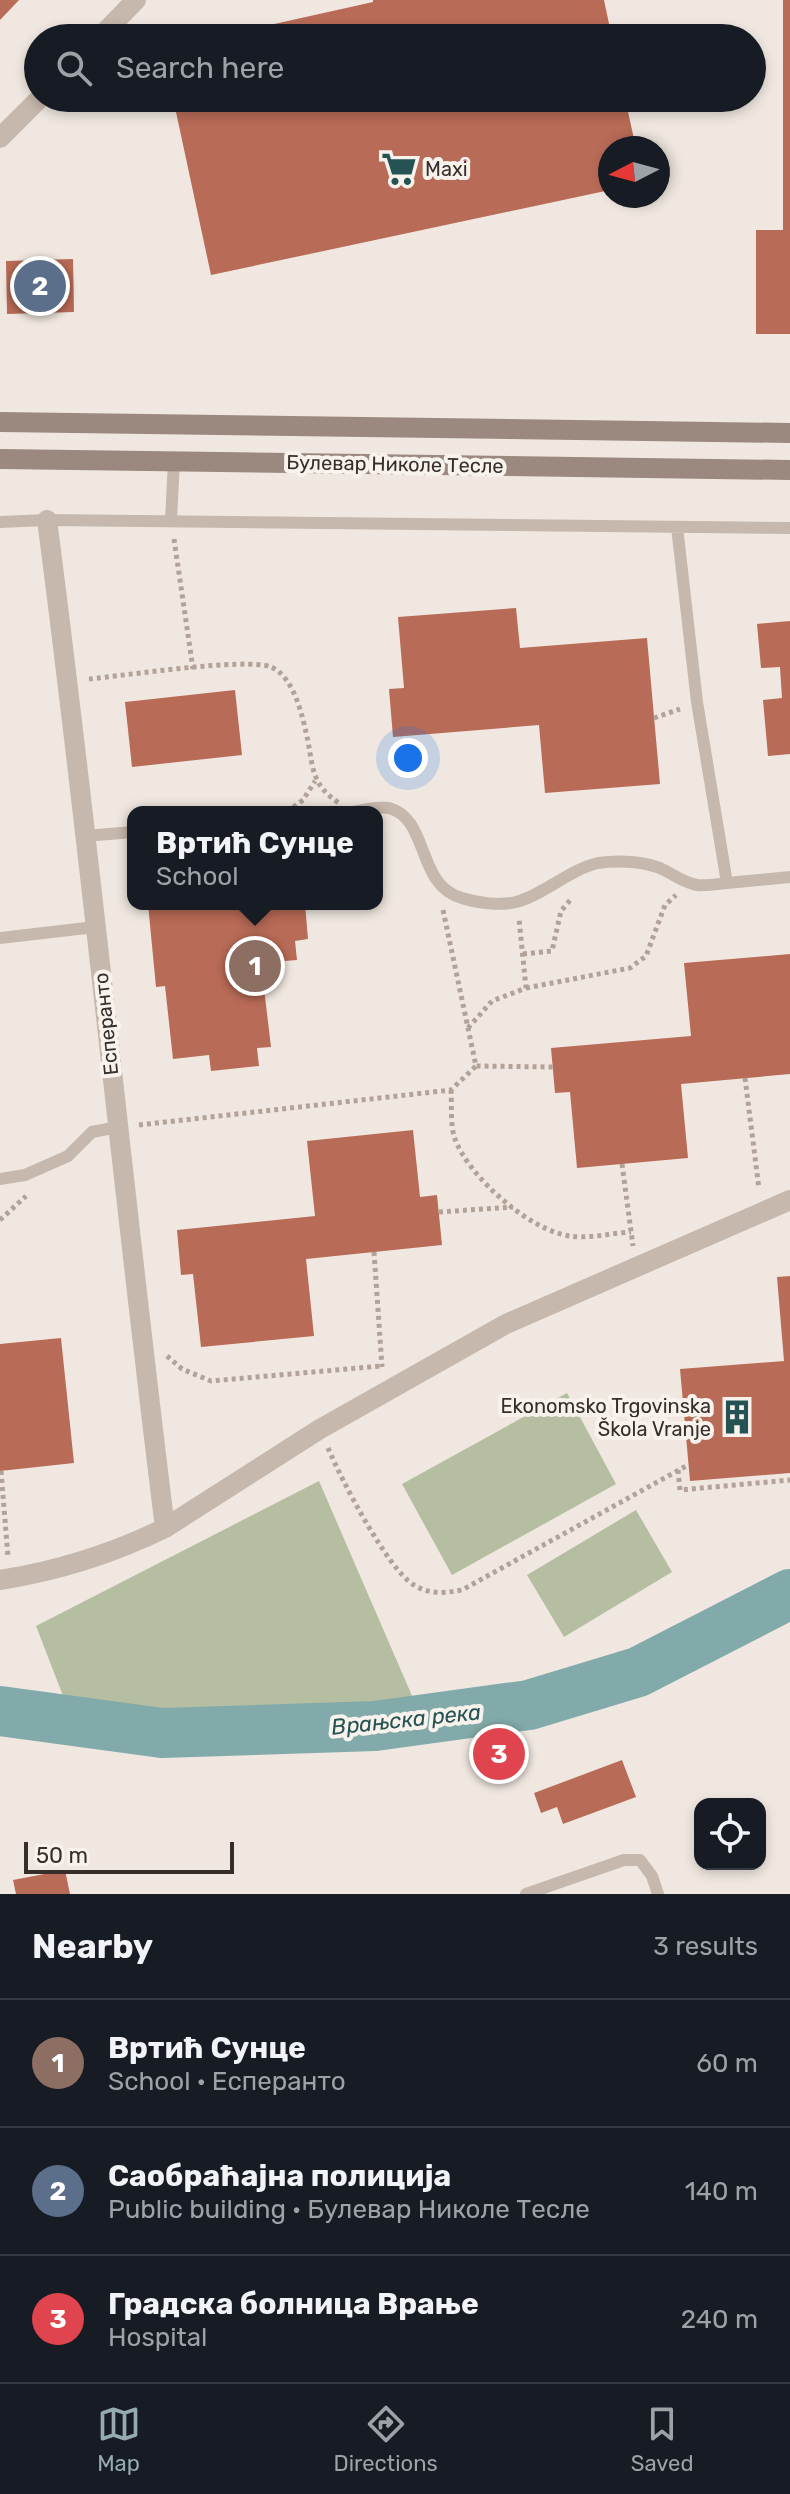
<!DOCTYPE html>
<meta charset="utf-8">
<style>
body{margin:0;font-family:Rubik,sans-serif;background:#20242c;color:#f1f3f6}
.controls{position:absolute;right:24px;bottom:24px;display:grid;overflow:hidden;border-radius:16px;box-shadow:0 4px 12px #0003}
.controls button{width:72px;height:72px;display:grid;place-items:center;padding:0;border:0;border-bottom:2px solid #363941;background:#171b24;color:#f1f3f6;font:40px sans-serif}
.compass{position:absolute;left:598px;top:136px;width:72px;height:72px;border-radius:50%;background:#171b24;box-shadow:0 4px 12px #0003;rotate:264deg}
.scale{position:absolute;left:24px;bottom:20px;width:210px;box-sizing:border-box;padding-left:8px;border:4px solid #362e2b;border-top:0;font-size:22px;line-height:28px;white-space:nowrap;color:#362e2b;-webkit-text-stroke:6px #f8f2ec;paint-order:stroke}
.you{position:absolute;left:408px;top:758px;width:28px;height:28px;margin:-20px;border:6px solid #fff;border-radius:50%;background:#1a73e8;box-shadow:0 0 0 12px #1a73e833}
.badge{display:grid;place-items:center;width:52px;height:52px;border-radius:50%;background:#95abad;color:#fff;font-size:26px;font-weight:700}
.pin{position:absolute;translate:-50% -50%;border:4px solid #fff;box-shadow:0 2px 8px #0006}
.popup{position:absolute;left:127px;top:806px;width:256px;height:104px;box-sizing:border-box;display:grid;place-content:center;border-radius:16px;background:#171b24;filter:drop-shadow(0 2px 6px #0005);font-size:26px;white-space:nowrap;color:#9ea1a6}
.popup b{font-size:30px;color:#f1f3f6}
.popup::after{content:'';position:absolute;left:50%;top:100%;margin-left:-16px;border:16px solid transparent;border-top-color:#171b24}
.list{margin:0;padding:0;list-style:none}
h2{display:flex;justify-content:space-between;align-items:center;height:104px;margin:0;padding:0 32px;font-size:34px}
h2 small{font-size:26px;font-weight:400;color:#9ea1a6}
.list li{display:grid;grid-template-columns:52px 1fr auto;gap:24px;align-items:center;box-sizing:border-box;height:128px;padding:0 32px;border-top:2px solid #363941}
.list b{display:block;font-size:30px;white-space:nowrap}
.list p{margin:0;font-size:26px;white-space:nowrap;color:#9ea1a6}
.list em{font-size:26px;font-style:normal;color:#9ea1a6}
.icon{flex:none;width:44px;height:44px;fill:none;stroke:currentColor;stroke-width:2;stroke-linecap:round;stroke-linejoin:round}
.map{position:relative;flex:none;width:790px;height:1894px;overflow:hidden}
.search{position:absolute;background:#171b24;box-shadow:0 4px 12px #0003;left:24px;right:24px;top:24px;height:88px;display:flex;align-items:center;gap:20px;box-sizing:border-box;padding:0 28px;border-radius:44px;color:#9ea1a6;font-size:30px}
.sheet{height:488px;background:#171b24}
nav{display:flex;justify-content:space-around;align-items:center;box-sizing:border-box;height:112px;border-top:2px solid #363941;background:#171b24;font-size:22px;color:#9ea1a6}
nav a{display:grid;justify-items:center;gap:4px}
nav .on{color:#95abad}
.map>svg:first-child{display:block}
.green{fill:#b5bea1}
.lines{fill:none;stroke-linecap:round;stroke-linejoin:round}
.river{stroke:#82aaaa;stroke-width:50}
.building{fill:#b86b56}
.path{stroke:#b3a297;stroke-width:5;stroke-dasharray:4 4;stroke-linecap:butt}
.service{stroke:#c7b8ad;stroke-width:12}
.minor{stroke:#c7b8ad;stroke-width:20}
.secondary{stroke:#9b887e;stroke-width:20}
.labels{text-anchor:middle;stroke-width:8;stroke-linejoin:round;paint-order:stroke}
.poi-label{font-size:20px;fill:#362e2b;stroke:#f8f2ec;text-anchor:start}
.street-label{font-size:20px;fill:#362e2b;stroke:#f8f2ec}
.water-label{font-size:22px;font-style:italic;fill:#255253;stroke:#f8f2ec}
</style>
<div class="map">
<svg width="790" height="1894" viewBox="0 0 790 1894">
<rect width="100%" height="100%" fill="#f0e8e0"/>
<path class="green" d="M 567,1393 L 616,1484 L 452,1575 L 402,1484 Z
M 319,1481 L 416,1705 L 163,1715 L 65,1701 L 36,1626 Z
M 636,1510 L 672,1572 L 564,1637 L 527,1575 Z"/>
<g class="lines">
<path class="river" d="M 0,1711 L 162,1733 L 375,1726 L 529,1705 L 638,1672 L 790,1594"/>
</g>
<path class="building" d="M 0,0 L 19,0 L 0,20 Z
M 373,0 L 604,0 L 612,38 L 212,38 L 373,2 Z
M 783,0 L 790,0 L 790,334 L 756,334 L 756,230 L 783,230 Z
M 173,98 L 625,98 L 636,148 L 610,148 L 610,190 L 211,275 Z
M 73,259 L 74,312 L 7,314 L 6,261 Z
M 516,608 L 520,648 L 647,638 L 660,784 L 545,793 L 539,725 L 393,737 L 389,689 L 404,688 L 398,617 Z
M 790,621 L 790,754 L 768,756 L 763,700 L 782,698 L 780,667 L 761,668 L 757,624 Z
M 235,690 L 242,755 L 132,767 L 125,702 Z
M 148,904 L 305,904 L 308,939 L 295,941 L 297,960 L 261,963 L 271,1047 L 257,1048 L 259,1066 L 211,1071 L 209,1055 L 173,1059 L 165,986 L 156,987 Z
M 790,954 L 790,1074 L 681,1084 L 688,1158 L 577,1168 L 570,1092 L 555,1093 L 551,1048 L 691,1036 L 684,963 Z
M 413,1130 L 420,1197 L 437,1195 L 442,1245 L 306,1259 L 314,1336 L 201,1347 L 193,1274 L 181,1275 L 177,1230 L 315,1216 L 307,1141 Z
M 790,1276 L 790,1473 L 690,1481 L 680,1369 L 784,1361 L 777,1277 Z
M 61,1338 L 74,1463 L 0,1471 L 0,1344 Z
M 622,1760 L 636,1797 L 563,1824 L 557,1807 L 541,1813 L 534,1793 Z
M 65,1870 L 70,1894 L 16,1894 L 13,1880 Z"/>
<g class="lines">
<path class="path" d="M 174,539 L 193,669
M 89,679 C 122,676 247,657 271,667 C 295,677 303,719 308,741 C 313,770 313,786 339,803
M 654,718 L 680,709
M 287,812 L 303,800 L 315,781
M 443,910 L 476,1066 L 553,1067
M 523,954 L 552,951 L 561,911 L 572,898
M 526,988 L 630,968 L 646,956 L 665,905 L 676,895
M 468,1028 L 492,1001 L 526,988 L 519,919
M 745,1078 L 759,1189
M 451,1090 C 452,1105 450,1126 455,1139 C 469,1177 530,1231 570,1236 C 589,1239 612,1233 631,1232
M 139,1125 L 451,1090 L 476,1066
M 622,1164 L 633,1246
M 439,1212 L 513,1207
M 0,1220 L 26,1196
M 374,1252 L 382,1367
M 167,1356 L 182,1369 L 211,1381 L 381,1366
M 328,1448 C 341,1479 388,1570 414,1585 C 430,1595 445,1593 462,1590 L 688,1465
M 678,1470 L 680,1490 L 790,1480
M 1,1471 L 8,1557"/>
<path class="service" d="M 171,521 L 174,460
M 0,522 L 47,520 L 790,528
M 677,527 L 697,702 L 727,883 L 790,877
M 353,812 C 364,810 379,806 389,808 C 430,819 416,886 462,898 C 477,903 500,906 516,902 C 540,897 570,869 598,863 C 618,860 646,861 664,870 C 676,876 684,883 697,885 C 706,886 718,884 727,883
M 85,836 L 133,832
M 0,938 L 95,927
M 0,1179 L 25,1175 L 68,1156 L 92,1132 L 118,1127
M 526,1894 L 624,1860 L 640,1860 L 652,1876 L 658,1894"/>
<path class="minor" d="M 99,38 L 136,0
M 0,138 L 40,98
M 47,520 C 91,855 123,1192 165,1528
M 0,1580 C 57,1571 114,1553 165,1528 L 320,1429 L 506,1324 L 790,1200"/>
<path class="secondary" d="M 0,422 L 790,433
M 0,459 L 790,470"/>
</g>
<defs>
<g id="supermarket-bare" transform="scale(2.76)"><path d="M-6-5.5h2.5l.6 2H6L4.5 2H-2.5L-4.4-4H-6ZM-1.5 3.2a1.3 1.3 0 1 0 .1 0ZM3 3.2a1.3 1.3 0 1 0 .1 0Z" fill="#255253" stroke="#f8f2ec" stroke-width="2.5" paint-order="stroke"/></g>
<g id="building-bare" transform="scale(2.76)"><path d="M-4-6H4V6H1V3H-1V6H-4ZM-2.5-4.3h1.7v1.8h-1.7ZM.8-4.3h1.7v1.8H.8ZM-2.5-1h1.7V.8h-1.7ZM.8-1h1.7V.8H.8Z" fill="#255253" stroke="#f8f2ec" stroke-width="2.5" paint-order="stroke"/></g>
</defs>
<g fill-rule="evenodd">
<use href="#supermarket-bare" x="399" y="169"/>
<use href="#building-bare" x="737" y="1417"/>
</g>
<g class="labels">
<g class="poi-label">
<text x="425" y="176">Maxi</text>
<text x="711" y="1413" text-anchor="end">Ekonomsko Trgovinska<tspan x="711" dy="23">Škola Vranje</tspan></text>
</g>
<g class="street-label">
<text transform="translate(395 464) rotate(1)" y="7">Булевар Николе Тесле</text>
<text transform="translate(106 1024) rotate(-96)" y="7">Есперанто</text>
</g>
<g class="water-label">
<text transform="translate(406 1719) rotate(-6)" y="8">Врањска река</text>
</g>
</g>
</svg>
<div class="controls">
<button><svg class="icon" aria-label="locate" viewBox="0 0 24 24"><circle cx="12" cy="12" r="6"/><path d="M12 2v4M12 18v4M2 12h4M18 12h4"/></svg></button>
</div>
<svg class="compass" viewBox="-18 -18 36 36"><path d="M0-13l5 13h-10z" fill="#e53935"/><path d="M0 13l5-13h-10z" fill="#9ea1a6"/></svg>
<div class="scale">50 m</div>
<div class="you"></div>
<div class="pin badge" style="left:255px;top:966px;background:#8d6e63">1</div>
<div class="popup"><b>Вртић Сунце</b>School</div>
<div class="pin badge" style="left:40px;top:286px;background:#5c6f8a">2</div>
<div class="pin badge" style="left:499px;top:1754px;background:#e0444e">3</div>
<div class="search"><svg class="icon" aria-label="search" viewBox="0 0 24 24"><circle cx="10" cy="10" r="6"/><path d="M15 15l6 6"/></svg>Search here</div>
</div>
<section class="sheet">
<h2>Nearby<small>3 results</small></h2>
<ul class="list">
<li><span class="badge" style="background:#8d6e63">1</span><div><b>Вртић Сунце</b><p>School · Есперанто</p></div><em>60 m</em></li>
<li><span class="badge" style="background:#5c6f8a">2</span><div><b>Саобраћајна полиција</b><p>Public building · Булевар Николе Тесле</p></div><em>140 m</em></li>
<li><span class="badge" style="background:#e0444e">3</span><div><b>Градска болница Врање</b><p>Hospital</p></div><em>240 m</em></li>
</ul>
</section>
<nav>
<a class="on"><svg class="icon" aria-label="map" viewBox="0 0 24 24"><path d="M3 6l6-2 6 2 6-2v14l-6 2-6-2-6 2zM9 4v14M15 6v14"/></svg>Map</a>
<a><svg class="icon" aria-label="directions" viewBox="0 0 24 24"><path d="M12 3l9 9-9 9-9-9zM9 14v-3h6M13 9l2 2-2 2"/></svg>Directions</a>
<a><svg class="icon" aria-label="saved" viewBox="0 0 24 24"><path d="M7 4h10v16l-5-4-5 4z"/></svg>Saved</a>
</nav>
